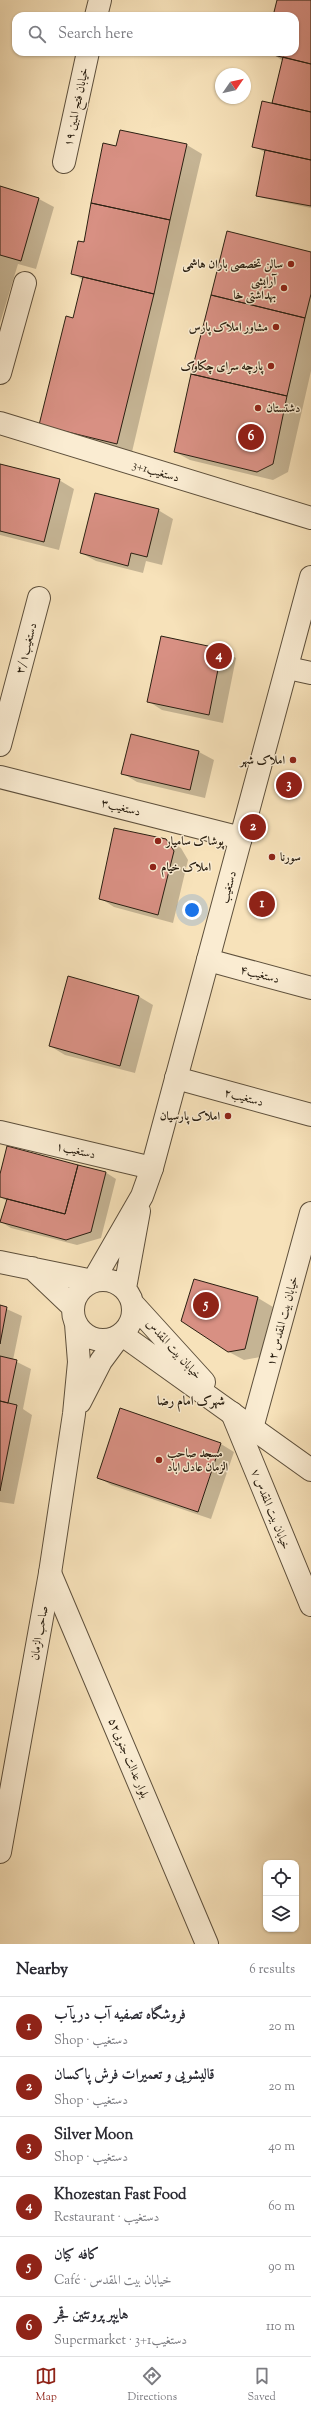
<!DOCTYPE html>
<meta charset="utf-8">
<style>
body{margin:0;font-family:"Sorts Mill Goudy",Amiri,serif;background:#f7f7f7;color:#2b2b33}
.controls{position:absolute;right:12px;bottom:12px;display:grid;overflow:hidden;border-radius:8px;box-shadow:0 1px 3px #0004}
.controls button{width:36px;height:36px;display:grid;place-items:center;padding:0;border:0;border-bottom:1px solid #e1e1e2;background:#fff;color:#2b2b33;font:20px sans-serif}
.compass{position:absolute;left:215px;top:68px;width:36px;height:36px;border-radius:50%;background:#fff;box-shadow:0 1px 3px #0004;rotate:56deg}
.you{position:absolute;left:192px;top:910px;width:14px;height:14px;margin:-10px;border:3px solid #fff;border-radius:50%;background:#1a73e8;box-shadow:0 0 0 6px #1a73e833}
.badge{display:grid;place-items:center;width:26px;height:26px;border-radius:50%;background:#8f2418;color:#fff;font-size:13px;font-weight:700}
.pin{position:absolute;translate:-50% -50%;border:2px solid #fff;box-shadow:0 1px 4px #0006}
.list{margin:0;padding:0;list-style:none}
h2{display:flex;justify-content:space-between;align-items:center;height:52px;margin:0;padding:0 16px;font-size:17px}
h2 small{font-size:13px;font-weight:400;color:#7c7c81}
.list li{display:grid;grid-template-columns:26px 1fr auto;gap:12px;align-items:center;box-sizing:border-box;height:60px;padding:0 16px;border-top:1px solid #e1e1e2}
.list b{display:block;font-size:15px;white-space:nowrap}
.list p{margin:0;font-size:13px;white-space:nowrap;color:#7c7c81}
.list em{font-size:13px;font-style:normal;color:#7c7c81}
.icon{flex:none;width:22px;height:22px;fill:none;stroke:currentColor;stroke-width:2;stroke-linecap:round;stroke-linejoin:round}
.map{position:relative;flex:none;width:311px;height:1944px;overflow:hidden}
.search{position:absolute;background:#fff;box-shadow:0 1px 3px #0004;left:12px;right:12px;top:12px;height:44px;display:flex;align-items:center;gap:10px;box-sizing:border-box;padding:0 14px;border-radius:12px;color:#7c7c81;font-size:15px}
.sheet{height:412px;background:#fff}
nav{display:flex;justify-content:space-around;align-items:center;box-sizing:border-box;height:56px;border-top:1px solid #e1e1e2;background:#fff;font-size:11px;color:#7c7c81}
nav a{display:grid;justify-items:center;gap:2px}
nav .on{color:#8f2418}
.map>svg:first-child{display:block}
.shadow{fill:#0003}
.building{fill:#d89083;stroke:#2b2012}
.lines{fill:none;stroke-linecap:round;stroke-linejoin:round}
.minor-casing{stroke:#5e503c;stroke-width:24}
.tertiary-casing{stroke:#5e503c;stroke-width:24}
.minor{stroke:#faecd2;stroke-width:22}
.tertiary{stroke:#faecd2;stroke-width:22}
.poi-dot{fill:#8f2418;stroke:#faecd2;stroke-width:1.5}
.labels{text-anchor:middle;stroke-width:3;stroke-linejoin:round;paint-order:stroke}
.street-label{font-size:12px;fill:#2b2012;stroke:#faecd2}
.poi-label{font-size:12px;font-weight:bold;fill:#2b2012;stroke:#faecd2;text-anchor:end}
.neighbourhood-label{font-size:13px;font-weight:bold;fill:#2b2012;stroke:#faecd2}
</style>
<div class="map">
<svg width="311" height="1944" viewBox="0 0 311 1944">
<rect width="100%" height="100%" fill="#f7e2ba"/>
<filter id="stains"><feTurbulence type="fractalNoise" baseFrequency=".005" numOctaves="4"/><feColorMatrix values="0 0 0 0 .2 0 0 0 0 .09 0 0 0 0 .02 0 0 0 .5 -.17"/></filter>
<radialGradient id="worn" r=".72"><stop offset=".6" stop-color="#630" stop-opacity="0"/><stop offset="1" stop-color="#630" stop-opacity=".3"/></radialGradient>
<path class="shadow" d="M 278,0 L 311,0 L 311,208 L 263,198 L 257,195 L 266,153 L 253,146 L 277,105 L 274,103 L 283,61 L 270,52 L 295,52 L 295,16 L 274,16 Z
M 187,145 L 202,154 L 132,452 L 55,433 L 74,319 L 83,280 L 72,273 L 117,147 Z
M 0,187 L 39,199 L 54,207 L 36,269 L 18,264 L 0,323 Z
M 311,253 L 311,371 L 288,472 L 273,480 L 190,460 L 175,452 Z
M 0,465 L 59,480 L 74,489 L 59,550 L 0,535 Z
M 158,510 L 173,519 L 162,565 L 146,561 L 143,573 L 96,561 L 81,553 Z
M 161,637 L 222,650 L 236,658 L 223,723 L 162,710 L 148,701 Z
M 199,752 L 214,760 L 205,798 L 137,782 L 122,773 Z
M 166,840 L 181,848 L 188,860 L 173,923 L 114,907 L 100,898 Z
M 138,996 L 153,1005 L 135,1073 L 65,1055 L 50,1046 Z
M 105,1172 L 116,1179 L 101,1238 L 77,1245 L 11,1228 L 1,1222 L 7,1201 L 0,1197 L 0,1178 Z
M 195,1280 L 258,1298 L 273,1307 L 260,1357 L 244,1360 L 229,1352 Z
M 0,1306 L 22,1316 L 13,1360 L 31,1369 L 23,1409 L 32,1415 L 14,1504 L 0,1502 Z
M 121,1409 L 221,1444 L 234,1452 L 211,1519 L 111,1485 L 98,1477 Z"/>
<path class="building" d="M 277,0 L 311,0 L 311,64 L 269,54 L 269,52 L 295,52 L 295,16 L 273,16 Z
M 283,57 L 311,64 L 311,112 L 272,103 Z
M 262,101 L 311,112 L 311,160 L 252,147 Z
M 120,130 L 187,144 L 170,220 L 91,203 L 103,143 L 116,146 Z
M 265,150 L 311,160 L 311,206 L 256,196 Z
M 0,186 L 39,198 L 21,261 L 0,255 Z
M 91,203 L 170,220 L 154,294 L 71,274 L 78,241 L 84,242 Z
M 227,231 L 311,252 L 311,294 L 305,318 L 211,295 Z
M 83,277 L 154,294 L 117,444 L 39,425 L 66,316 L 73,318 Z
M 211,295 L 305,318 L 287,396 L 191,374 Z
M 191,374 L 287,396 L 273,464 L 257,472 L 174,452 Z
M 0,464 L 60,479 L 44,542 L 0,531 Z
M 95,493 L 159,509 L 147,557 L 131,553 L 128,566 L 80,553 Z
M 161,636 L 222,649 L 209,715 L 147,702 Z
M 131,734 L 199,751 L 190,790 L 121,774 Z
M 114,828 L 166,839 L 174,851 L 158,915 L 99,899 Z
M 68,976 L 139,996 L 120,1066 L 49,1046 Z
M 7,1146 L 78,1165 L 65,1214 L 0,1197 L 0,1174 Z
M 78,1165 L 106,1172 L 91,1232 L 66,1240 L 0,1222 L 7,1199 L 65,1214 Z
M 194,1279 L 258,1297 L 245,1349 L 228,1352 L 181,1321 Z
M 0,1305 L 7,1307 L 0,1344 Z
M 0,1356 L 17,1360 L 8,1403 L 0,1401 Z
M 0,1401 L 17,1405 L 0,1491 Z
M 120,1408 L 221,1443 L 198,1512 L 97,1478 Z"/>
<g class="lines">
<g class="minor-casing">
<path id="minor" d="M 96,16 L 100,0
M 64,162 L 88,52
M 0,373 L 25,283
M 0,423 L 311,518
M 288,668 L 311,673
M 0,745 L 39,598
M 0,777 L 241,838
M 208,960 L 311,988
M 176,1078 L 311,1115
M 0,1132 L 152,1168
M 232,1413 L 311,1605
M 252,1428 L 311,1213
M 50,1573 L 207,1944"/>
</g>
<g class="tertiary-casing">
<path id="tertiary" d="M 0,1262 L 93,1281 L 142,1196 L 152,1168 L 311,577
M 32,1268 L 73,1307
M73 1310a30 30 0 1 1 60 0a30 30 0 1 1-60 0Z
M 125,1288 L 139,1211
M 133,1304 L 204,1382
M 80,1402 L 101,1361 L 121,1334 L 311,1470
M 0,1852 L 50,1573 L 74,1414 L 79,1362 L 76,1324"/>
</g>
<use href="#minor" class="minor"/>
<use href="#tertiary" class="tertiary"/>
</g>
<g class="poi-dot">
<circle cx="291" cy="264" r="4"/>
<circle cx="284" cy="288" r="4"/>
<circle cx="276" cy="327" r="4"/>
<circle cx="271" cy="366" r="4"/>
<circle cx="258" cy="408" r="4"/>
<circle cx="293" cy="760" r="4"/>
<circle cx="158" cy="841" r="4"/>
<circle cx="272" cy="857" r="4"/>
<circle cx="153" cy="867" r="4"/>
<circle cx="228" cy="1116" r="4"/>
<circle cx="159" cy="1460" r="4"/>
</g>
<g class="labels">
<g class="street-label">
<text transform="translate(76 107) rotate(-78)" y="4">خیابان فتح المبین ۱۹</text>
<text transform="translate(156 471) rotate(17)" y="4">3+1دستغیب</text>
<text transform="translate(26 648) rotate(-75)" y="4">۳/۱دستغیب</text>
<text transform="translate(121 807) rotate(14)" y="4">دستغیب۳</text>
<text transform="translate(228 887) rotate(-75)" y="4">دستغیب</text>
<text transform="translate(260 974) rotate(15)" y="4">دستغیب۴</text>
<text transform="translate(244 1097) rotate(15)" y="4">۲دستغیب</text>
<text transform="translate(76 1150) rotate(13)" y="4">دستغیب۱</text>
<text transform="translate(282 1321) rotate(-75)" y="4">خیابان بیت المقدس ۱۲</text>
<text transform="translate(174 1349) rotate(48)" y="4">خیابان بیت المقدس</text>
<text transform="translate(271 1509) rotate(68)" y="4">خیابان بیت المقدس ۷</text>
<text transform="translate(39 1633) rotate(-80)" y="4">صاحب الزمان</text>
<text transform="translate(129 1758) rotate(67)" y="4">بلوار عدالت جنوبی۵۲</text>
</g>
<g class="poi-label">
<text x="283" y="268">سالن تخصصی باران هاشمی</text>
<text x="276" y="285">آرایشی<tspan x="276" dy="14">بهداشتی خا</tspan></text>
<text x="268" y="331">مشاور املاک پارس</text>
<text x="263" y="370">پارچه سرای چکاوک</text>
<text x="266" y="412" text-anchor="start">دشتستان</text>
<text x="285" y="764">املاک شهر</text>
<text x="166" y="845" text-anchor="start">پوشاک سامیار</text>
<text x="280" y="861" text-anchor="start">سورنا</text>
<text x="161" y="871" text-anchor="start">املاک خیام</text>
<text x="220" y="1120">املاک پارسیان</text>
<text x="167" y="1457" text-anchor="start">مسجد صاحب<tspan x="167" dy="14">الزمان عادل اباد</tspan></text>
</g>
<g class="neighbourhood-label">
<text x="191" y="1405">شهرک امام رضا</text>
</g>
</g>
<rect width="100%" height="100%" filter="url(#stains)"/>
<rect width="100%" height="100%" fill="url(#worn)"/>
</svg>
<div class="controls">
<button><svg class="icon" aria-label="locate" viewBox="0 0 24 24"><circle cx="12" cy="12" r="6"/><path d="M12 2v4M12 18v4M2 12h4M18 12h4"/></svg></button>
<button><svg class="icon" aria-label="layers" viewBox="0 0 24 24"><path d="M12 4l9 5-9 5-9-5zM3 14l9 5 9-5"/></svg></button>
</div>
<svg class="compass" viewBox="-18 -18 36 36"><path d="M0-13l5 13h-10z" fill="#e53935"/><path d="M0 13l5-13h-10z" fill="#7c7c81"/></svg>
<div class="you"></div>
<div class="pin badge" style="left:262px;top:904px">1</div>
<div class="pin badge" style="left:253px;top:827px">2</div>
<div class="pin badge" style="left:289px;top:785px">3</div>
<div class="pin badge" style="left:219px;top:656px">4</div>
<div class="pin badge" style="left:206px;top:1305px">5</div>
<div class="pin badge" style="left:251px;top:437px">6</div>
<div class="search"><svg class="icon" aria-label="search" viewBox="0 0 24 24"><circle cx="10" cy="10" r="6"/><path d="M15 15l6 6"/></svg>Search here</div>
</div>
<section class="sheet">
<h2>Nearby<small>6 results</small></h2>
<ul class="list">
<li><span class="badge">1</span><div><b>فروشگاه تصفیه آب دریآب</b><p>Shop · دستغیب</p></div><em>20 m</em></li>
<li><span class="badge">2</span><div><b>قالیشویی و تعمیرات فرش پاکسان</b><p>Shop · دستغیب</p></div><em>20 m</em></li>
<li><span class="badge">3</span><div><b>Silver Moon</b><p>Shop · دستغیب</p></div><em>40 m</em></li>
<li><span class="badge">4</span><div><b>Khozestan Fast Food</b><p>Restaurant · دستغیب</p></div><em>60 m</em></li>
<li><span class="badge">5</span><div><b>کافه کیان</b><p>Café · خیابان بیت المقدس</p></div><em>90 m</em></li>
<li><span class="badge">6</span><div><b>هایپر پروتئین قجر</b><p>Supermarket · 3+1دستغیب</p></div><em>110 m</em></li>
</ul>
</section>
<nav>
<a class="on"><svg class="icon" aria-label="map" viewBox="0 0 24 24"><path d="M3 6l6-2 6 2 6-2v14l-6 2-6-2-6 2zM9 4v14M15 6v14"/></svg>Map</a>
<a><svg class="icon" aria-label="directions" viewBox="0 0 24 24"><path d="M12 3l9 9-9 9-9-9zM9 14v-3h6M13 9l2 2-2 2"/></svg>Directions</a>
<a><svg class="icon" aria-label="saved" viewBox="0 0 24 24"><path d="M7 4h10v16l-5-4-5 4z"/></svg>Saved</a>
</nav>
